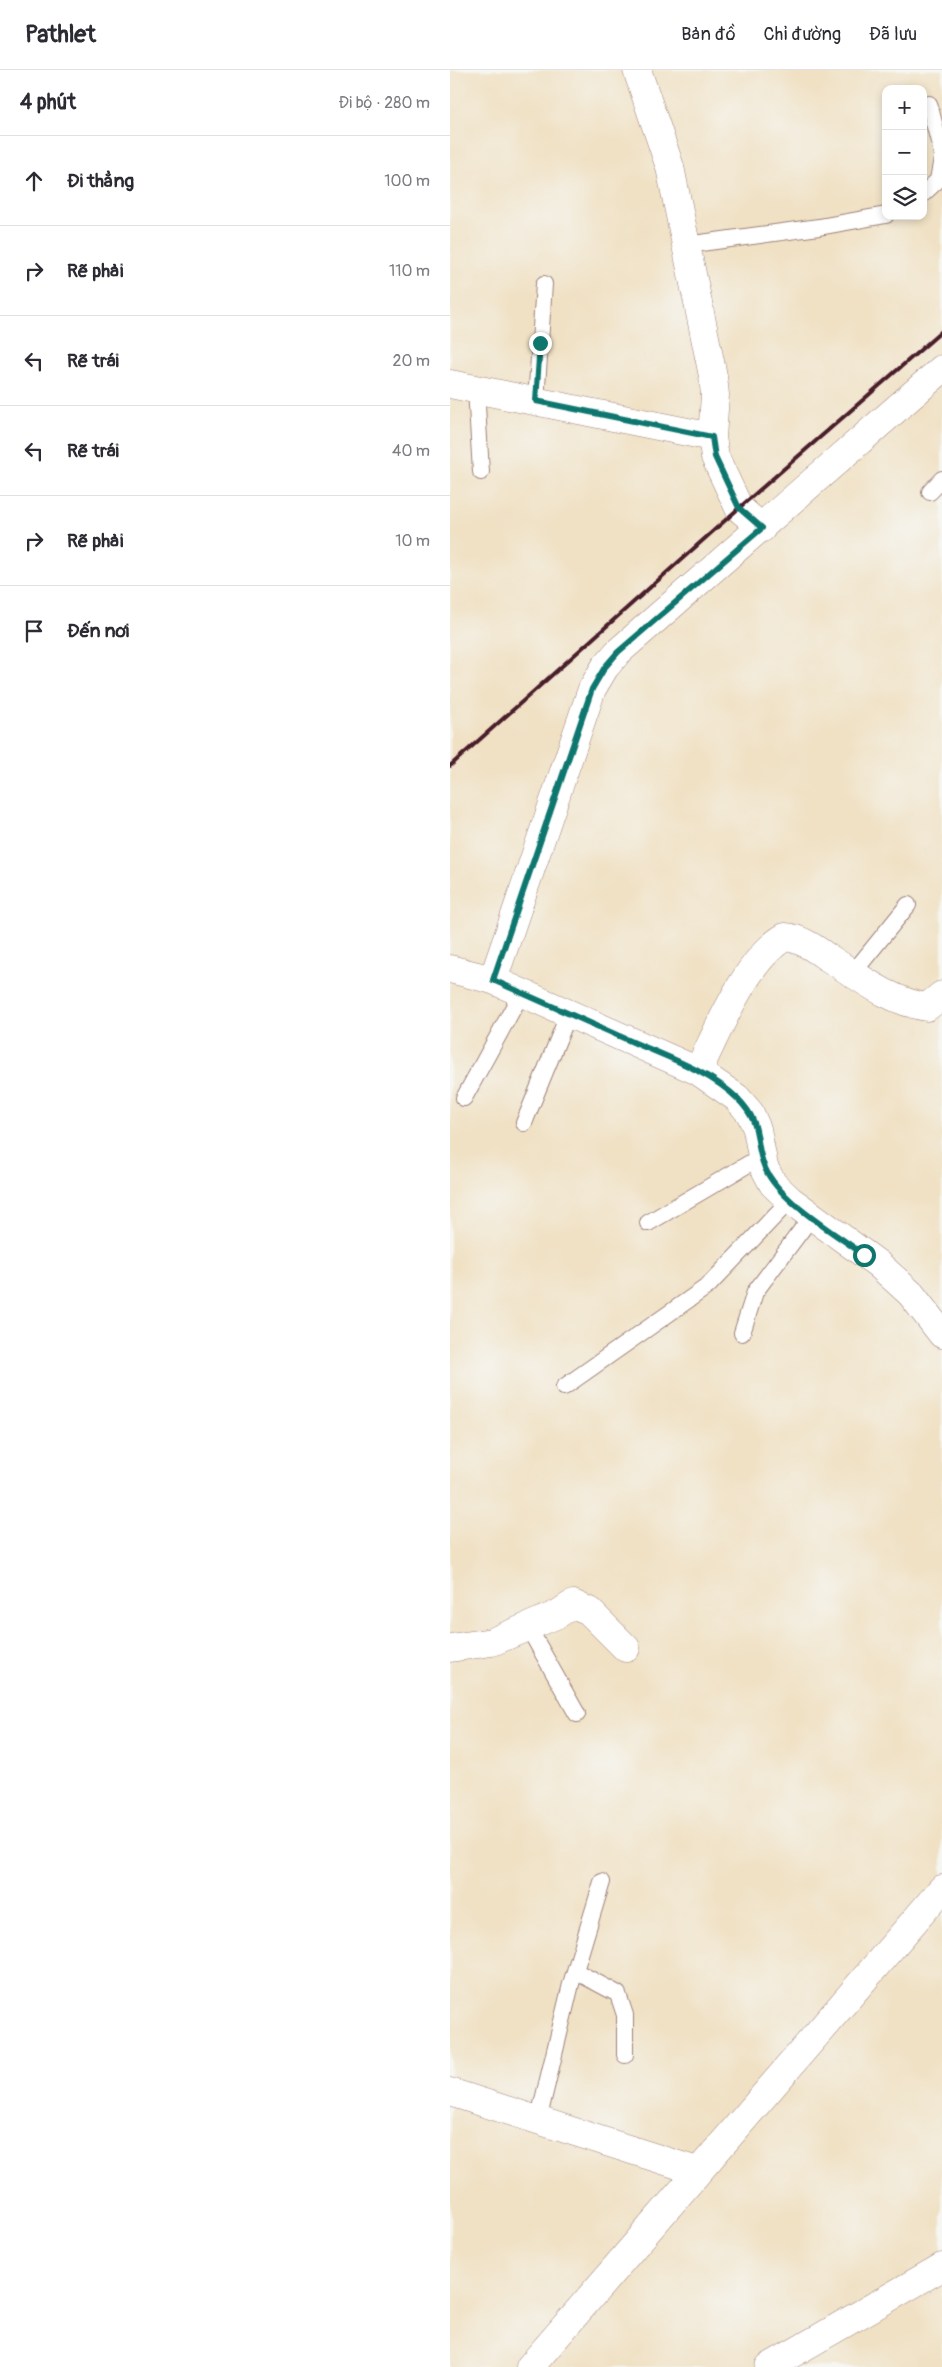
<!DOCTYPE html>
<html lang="vi">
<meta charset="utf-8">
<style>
body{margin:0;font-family:Pangolin,sans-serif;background:#f7f7f7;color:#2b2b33}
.controls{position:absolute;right:15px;top:15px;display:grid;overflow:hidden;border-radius:10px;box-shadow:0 2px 8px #0003}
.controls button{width:45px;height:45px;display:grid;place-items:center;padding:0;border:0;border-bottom:1px solid #e1e1e2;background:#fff;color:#2b2b33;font:25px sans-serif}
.stop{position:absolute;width:15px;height:15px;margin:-11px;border:4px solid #0f766e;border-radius:50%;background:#fff}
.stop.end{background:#0f766e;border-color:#fff;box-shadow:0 1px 5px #0008}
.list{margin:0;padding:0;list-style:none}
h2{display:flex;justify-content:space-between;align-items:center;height:65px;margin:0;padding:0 20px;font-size:21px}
h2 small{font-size:16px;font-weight:400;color:#7c7c81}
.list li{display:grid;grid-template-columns:32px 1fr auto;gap:15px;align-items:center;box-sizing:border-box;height:90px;padding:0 20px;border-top:1px solid #e1e1e2}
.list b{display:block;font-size:19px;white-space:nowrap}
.list em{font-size:16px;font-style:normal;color:#7c7c81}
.icon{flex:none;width:28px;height:28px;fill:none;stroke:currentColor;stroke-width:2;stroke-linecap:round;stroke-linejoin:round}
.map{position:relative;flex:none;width:492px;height:2297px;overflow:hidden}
header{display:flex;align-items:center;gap:30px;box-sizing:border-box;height:70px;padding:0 25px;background:#fff;border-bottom:1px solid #e1e1e2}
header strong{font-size:24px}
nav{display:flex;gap:28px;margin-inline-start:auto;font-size:18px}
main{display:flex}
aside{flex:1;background:#fff}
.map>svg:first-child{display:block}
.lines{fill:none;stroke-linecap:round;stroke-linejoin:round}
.service-casing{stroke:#9d8078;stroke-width:18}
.minor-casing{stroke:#9d8078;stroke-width:29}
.service{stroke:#fff;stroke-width:16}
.minor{stroke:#fff;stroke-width:28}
.rail{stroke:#4a1f2b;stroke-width:4}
.route{stroke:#0f766e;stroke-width:6}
</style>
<header>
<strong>Pathlet</strong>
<nav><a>Bản đồ</a><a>Chỉ đường</a><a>Đã lưu</a></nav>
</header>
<main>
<aside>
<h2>4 phút<small>Đi bộ · 280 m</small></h2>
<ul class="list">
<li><svg class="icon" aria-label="ahead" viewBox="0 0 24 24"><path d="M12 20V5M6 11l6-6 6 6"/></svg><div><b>Đi thẳng</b></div><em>100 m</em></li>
<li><svg class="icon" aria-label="right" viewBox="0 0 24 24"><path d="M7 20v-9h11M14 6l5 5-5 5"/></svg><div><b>Rẽ phải</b></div><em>110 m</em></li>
<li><svg class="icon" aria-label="left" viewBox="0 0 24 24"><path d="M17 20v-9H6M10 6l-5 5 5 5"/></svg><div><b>Rẽ trái</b></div><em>20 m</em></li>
<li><svg class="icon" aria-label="left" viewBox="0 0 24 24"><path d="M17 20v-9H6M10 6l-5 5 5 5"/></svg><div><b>Rẽ trái</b></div><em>40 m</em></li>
<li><svg class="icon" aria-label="right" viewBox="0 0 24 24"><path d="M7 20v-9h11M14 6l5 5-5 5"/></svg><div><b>Rẽ phải</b></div><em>10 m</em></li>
<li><svg class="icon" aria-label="arrive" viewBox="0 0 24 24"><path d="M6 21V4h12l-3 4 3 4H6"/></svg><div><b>Đến nơi</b></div></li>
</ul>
</aside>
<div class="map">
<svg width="492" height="2297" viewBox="0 0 492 2297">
<rect width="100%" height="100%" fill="#f6f6f2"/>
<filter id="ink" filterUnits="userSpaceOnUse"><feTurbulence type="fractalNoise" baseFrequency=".02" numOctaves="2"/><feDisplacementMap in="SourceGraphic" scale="10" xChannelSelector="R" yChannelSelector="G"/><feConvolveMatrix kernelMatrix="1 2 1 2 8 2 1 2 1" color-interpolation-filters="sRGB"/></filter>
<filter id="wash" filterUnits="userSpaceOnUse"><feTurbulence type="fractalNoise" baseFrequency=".0096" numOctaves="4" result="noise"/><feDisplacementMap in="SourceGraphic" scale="20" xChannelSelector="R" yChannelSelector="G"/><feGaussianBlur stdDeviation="1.12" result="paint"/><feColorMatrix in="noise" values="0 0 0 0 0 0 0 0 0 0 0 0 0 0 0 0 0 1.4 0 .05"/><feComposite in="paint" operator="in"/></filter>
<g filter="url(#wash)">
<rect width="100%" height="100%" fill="#f0e1c4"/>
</g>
<g filter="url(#ink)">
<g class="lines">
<g class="service-casing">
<path id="service" d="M 479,34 L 492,83
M 473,124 L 488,110 L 492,88
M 236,175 L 369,157 L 436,145
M 26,319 L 31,402
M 86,331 L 94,214
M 480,422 L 492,409
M 403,903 L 458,835
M 14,1028 L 72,922
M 74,1053 L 119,943
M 198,1153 L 312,1086
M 292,1263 L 305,1222 L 362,1146
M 114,1317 L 258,1216 L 340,1130
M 77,1555 L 127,1644
M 125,1901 L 168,1924 L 175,1945 L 175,1985
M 88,2051 L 121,1914 L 152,1812"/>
</g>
<g class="minor-casing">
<path id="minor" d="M 187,0 L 220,97 L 263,306 L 265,325 L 262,367 L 265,387 L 289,438 L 312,458
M 0,314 L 262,367
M 0,899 L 43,910 L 248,1001 L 287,1028 L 300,1043 L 307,1059 L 314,1097 L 323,1114 L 340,1130 L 428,1194 L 461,1224 L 492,1264
M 43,910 L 142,619 L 155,597 L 168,582 L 492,299
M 248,1001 C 268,961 296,889 335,867 C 350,868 364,878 377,887 C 408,906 440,932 477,937 L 492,925
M 0,1578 L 42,1572 L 108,1544 L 123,1534 L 139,1541 L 176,1578
M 0,2022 L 247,2101
M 80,2297 L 492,1819
M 319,2297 L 492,2197"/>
</g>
<use href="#service" class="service"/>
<use href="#minor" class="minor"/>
<path class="rail" d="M 0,696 L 289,438 L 492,261"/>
</g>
</g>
<g class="lines" filter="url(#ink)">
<path class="route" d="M 90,273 L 86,331 L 262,367 L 265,387 L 289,438 L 312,458 L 168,582 L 155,597 L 142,619 L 43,910 C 90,931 138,952 185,973 C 220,988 260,1002 288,1029 C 314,1055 303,1071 315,1098 C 329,1131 385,1163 414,1185"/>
</g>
</svg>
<div class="controls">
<button>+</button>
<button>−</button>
<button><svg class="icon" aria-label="layers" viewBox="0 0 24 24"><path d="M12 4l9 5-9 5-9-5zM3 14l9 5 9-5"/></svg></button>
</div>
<div class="stop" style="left:414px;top:1185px"></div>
<div class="stop end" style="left:90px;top:273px"></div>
</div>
</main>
